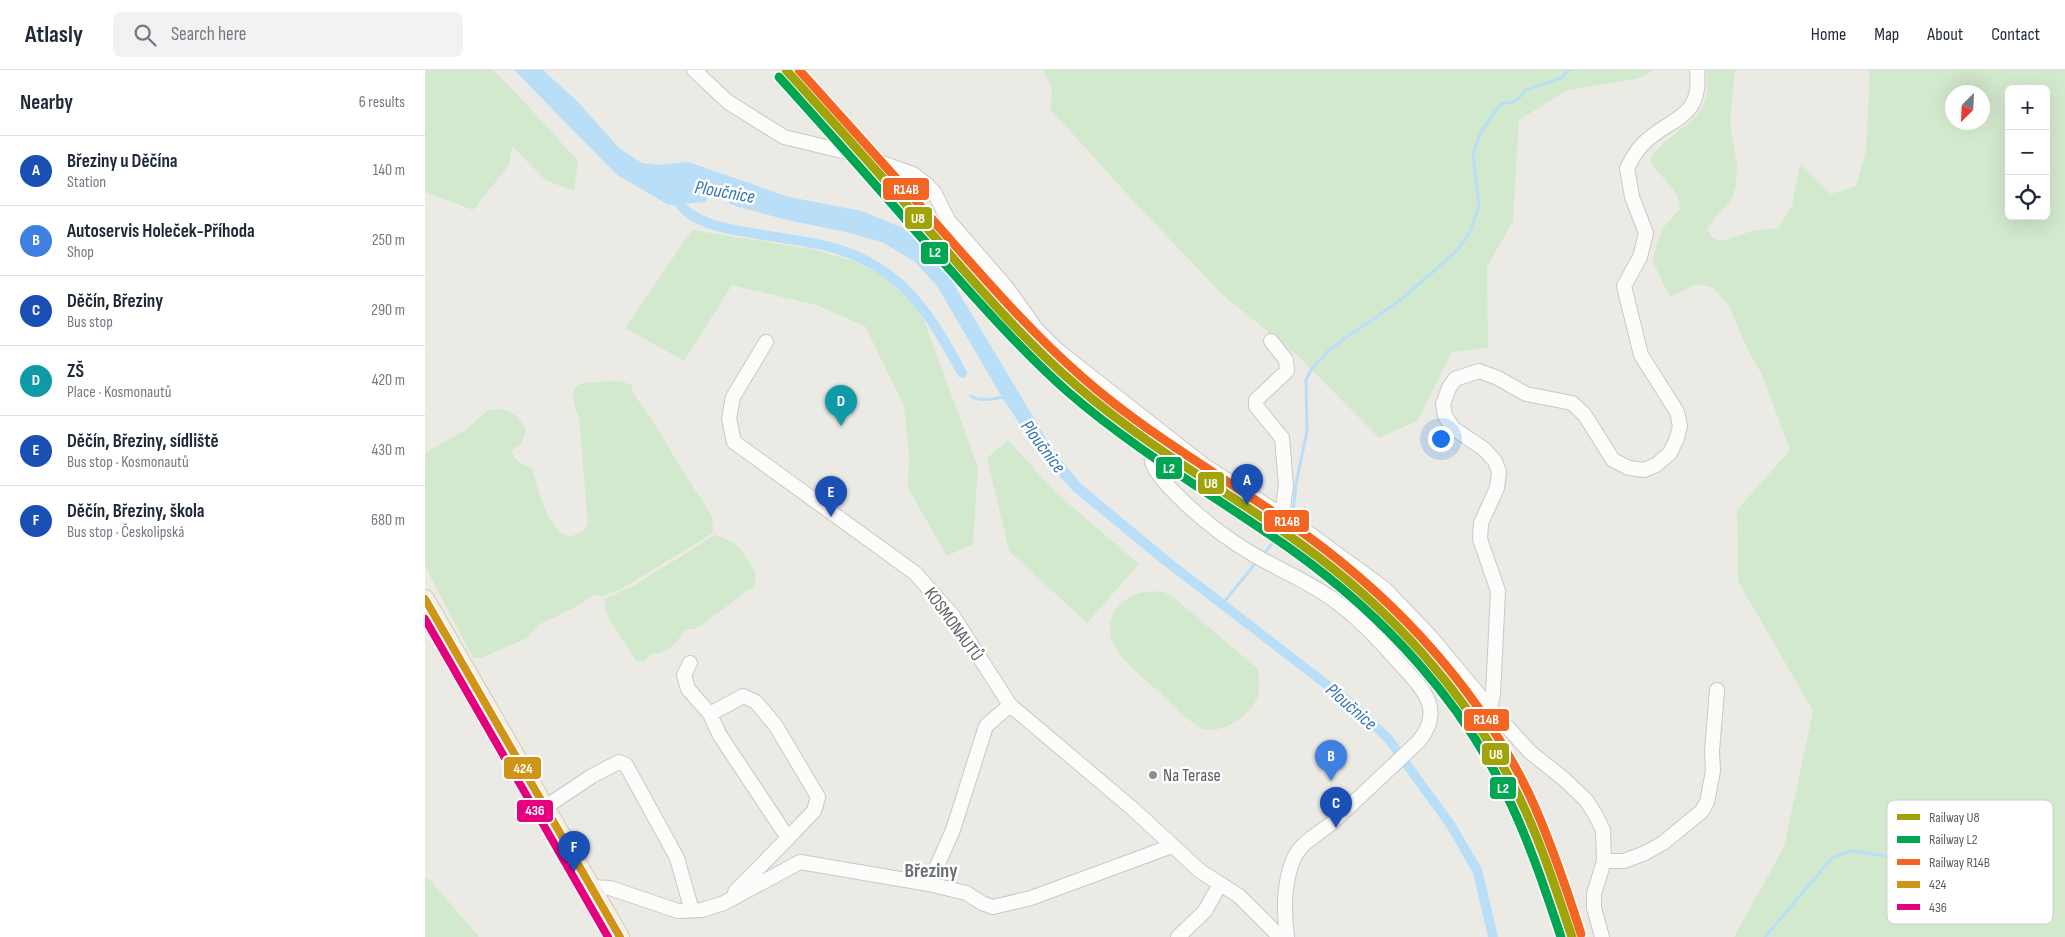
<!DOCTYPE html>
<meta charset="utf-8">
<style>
body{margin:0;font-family:"Sofia Sans Condensed",sans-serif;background:#f2f2f3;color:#1f2937}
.controls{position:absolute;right:15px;top:15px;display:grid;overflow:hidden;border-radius:8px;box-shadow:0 5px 20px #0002}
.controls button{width:45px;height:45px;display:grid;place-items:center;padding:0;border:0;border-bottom:1px solid #e0e1e3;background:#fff;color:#1f2937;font:25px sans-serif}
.compass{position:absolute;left:1520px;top:15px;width:45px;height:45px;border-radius:50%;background:#fff;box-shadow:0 5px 20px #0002;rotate:204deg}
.you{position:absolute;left:1015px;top:368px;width:18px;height:18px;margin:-12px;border:4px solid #fff;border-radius:50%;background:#1a73e8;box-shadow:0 0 0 8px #1a73e833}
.badge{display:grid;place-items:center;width:32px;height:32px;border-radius:50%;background:#2563eb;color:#fff;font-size:16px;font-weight:700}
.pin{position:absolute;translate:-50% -41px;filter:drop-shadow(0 1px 2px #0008)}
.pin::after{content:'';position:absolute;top:26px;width:18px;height:15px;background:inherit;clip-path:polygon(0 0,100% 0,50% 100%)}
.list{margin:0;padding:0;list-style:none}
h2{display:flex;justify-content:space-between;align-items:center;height:65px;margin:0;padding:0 20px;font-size:21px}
h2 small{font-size:16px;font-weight:400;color:#747a83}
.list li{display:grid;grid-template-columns:32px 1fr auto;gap:15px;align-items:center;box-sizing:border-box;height:70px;padding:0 20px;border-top:1px solid #e0e1e3}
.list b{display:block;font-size:19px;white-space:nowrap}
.list p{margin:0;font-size:16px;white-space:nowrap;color:#747a83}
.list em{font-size:16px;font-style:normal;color:#747a83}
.icon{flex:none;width:28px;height:28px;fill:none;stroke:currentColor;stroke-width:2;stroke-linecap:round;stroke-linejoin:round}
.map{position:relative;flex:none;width:1640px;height:867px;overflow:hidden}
header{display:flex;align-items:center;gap:30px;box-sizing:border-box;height:70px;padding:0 25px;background:#fff;border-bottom:1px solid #e0e1e3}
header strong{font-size:24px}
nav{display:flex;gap:28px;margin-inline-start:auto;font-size:18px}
.search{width:350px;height:45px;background:#f2f2f3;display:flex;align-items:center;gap:12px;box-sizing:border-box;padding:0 18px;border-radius:8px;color:#747a83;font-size:19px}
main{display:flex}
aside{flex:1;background:#fff}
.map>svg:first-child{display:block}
.green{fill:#d3e9ce;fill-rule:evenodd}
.water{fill:#b8dff7}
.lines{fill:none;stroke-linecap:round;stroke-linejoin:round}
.stream{stroke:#b8dff7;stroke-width:3}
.canal{stroke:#b8dff7;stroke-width:10}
.minor-casing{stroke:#c8c8c8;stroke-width:16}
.major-casing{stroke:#d5cab1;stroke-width:20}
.minor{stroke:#fcfcfb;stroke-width:14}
.major{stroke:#f3f0e7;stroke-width:18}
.bus-1-casing{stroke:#fff;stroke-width:11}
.bus-2-casing{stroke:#fff;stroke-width:11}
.bus-1{stroke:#d09419;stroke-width:8}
.bus-2{stroke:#e5007d;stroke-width:8}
.rail-1-casing{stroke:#fff;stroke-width:12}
.rail-2-casing{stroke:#fff;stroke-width:12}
.rail-3-casing{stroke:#fff;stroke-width:12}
.rail-1{stroke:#a1a30a;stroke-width:9}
.rail-2{stroke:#00a651;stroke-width:9}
.rail-3{stroke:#f26522;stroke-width:9}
.poi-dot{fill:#8d9091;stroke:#fff;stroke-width:2}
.labels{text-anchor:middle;stroke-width:5;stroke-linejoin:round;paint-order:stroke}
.street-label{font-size:18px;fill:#5a5f64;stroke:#fff}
.poi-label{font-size:18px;fill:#5a5f64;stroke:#fff;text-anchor:start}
.water-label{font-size:19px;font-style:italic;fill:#3575b0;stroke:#fff}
.quarter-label{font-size:20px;font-weight:bold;fill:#6b7176;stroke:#fff}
.key{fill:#fff;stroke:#cecfd0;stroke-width:1}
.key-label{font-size:14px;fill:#5a5f64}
.line-badge{stroke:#fff;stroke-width:2}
.badge-label{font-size:14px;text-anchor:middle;font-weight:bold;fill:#fff}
</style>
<header>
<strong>Atlasly</strong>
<div class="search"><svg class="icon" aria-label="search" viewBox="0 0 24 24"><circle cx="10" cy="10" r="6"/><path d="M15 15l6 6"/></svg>Search here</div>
<nav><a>Home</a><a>Map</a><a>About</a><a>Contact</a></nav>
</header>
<main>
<aside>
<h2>Nearby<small>6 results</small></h2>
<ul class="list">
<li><span class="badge" style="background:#1a4fb4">A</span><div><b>Březiny u Děčína</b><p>Station</p></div><em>140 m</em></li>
<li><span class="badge" style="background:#3f7fe0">B</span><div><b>Autoservis Holeček-Příhoda</b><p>Shop</p></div><em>250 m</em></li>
<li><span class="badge" style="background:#1a4fb4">C</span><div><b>Děčín, Březiny</b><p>Bus stop</p></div><em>290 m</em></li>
<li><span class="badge" style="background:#0f9aa8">D</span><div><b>ZŠ</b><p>Place · Kosmonautů</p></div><em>420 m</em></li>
<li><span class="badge" style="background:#1a4fb4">E</span><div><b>Děčín, Březiny, sídliště</b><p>Bus stop · Kosmonautů</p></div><em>430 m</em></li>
<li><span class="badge" style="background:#1a4fb4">F</span><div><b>Děčín, Březiny, škola</b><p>Bus stop · Českolipská</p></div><em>680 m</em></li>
</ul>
</aside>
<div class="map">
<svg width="1640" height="867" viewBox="0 0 1640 867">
<rect width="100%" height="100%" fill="#eceae5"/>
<path class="green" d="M 0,0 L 68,0 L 92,24 L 153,91 L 149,121 L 120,110 L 87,76 L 84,95 L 48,140 L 0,122 Z
M 617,0 L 1230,0 L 1211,9 L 1143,20 L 1094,50 L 1088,151 L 1062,197 L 1063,278 L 1027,282 L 992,351 L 954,368 L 874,287 L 799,226 L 714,137 L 625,39 L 627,17 Z
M 1281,0 L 1310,0 L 1305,53 L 1312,95 L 1311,115 L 1306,131 L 1292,145 L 1282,159 L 1287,167 L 1292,170 L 1300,170 L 1327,161 L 1353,158 L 1367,136 L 1375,93 L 1406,124 L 1431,116 L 1441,81 L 1445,0 L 1640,0 L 1640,867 L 1309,867 L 1359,777 L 1388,641 L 1313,511 L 1312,440 L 1365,380 L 1337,305 L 1322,278 L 1305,238 L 1289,218 L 1272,214 L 1245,227 L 1227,190 L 1237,159 L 1255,139 C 1255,118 1233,107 1225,90 C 1247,53 1291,56 1281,0 ZM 1584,19 L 1621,19 L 1621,146 L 1584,146 ZM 1528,22 L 1558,22 L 1558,52 L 1528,52 Z
M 267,160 L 391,180 L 431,192 L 457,205 L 495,240 L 553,397 L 548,474 L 522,486 L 483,418 L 484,386 L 479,336 L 440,256 L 391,235 L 307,215 L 259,291 L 200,258 Z
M 194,311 L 207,315 L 208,323 L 228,351 L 259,403 L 287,446 L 288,463 L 198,518 L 177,526 L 169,525 L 149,538 L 115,554 L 100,569 L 56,588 L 48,588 L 0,496 L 0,383 L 42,359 L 63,340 C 82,336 93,344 101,360 L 97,373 L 87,380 C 88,391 98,394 107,398 C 113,419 122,459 144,467 L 157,462 L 163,454 L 154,348 C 136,304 162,314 194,311 Z
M 583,370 L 631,423 L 714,494 L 662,553 L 584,481 L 562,388 Z
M 290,465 L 310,473 L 316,480 L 331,503 L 330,515 L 277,555 L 269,559 L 261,559 C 250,574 246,583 226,584 L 220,591 L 211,591 L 182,545 L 180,539 L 180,529 L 210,515 Z
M 737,521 L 747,526 L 833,599 C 833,607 835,618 833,626 C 827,644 799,664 779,659 C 768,656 743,631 735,623 C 722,611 707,599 696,586 C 675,561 685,534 714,523 C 721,521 730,522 737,521 Z
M 0,807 L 5,810 L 54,867 L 0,867 Z"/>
<path class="water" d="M 89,0 L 118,0 L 152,31 L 195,79 L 217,93 L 233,95 L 263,92 L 364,127 L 437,141 L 478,158 L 502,181 L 525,208 L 628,380 L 655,413 L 743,486 L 933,633 L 967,666 L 1030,753 L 1057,799 L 1073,867 L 1063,867 L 1048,803 L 1022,758 L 960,672 L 927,640 L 737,494 L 648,421 L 618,388 L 578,329 L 512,216 L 490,192 L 459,173 L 425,163 L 358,149 L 304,134 L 305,130 L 294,130 L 285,126 L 280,132 L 244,135 L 192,105 Z"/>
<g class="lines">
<path class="stream" d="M 546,326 C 554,332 570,329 579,327
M 868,442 L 871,414 L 882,361 L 881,310 L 887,298 L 905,279 L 974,231 L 1032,181 L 1045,162 L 1054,135 L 1048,85 L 1055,63 L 1076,34 L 1091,31 L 1101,20 L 1136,8 L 1144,0
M 837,486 L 854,465
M 799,532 L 833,490
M 1340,867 L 1407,788 L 1426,781 L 1462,786"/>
<path class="canal" d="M 246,124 C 252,129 256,136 261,141 C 281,157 310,160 333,164 C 359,169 387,171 412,179 C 478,199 506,245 537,303"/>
<g class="minor-casing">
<path id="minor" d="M 269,0 L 303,32 L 359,67 L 438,86 L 488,104 L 501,114 L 509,122 L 523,150 L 582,218 L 612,260 L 631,279 L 780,396 L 871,454 L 960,519 L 1005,566 L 1065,638 L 1105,682 L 1139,709 L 1161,730 L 1170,744 L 1178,760 L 1179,791 L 1169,824 L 1169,838 L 1177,867
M 846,271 L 861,290 L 862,301 L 831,330 L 831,336 L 857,368 L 861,415 L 857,445
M 341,272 L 308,327 L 304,349 L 309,372 L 490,503 L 528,546 L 585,635 L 708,739 L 775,801 L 814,826 L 855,867
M 738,364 C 731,373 725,380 727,391 C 729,401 740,412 746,419 C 770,444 800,468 829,485 C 855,500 882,511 906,528 C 933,547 955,571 977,596 C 999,620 1019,640 994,671 C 965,698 937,725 908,752 C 895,763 876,772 869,788 C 858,813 859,841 862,867
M 265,593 L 259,605 L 263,619 L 285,644
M 318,626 L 331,632 L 351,656 L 393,727 L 389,741 L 363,768 L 294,664 L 285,644 Z
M 1065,638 L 1068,625 L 1073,521 L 1055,469 L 1056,453 L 1072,418 L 1074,402 L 1070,391 L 1059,379 L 1028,358 L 1020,346 L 1018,334 L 1024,318 L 1030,309 L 1054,301 L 1073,308 L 1101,324 L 1147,333 L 1159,344 L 1188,390 L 1204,398 L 1219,400 L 1231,395 L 1245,383 L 1252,368 L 1255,356 L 1252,342 L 1216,285 L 1199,216 L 1215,187 L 1221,163 L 1207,127 L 1202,98 C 1206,91 1211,81 1217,75 C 1243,47 1278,51 1272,0
M 119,738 L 167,706 L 194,692 L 201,695 L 252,788 L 267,841
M 1179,791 L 1199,791 L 1220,783 L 1238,773 L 1277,741 L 1282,732 L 1288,701 L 1287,681 L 1292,620
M 504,814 L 528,760 L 561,656 L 585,635
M 166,817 L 185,818 L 253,841 L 277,840 L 299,833 L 375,792 L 504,814 L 541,823 L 557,833 L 568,837 L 606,828 L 747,776
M 310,822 L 364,767
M 753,867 L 780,841 L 795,814"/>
</g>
<g class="major-casing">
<path id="major" d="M 0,529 L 195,867"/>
</g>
<use href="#minor" class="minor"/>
<use href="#major" class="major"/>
<g class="bus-1-casing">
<path id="bus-1" d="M 0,529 L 195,867"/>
</g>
<g class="bus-2-casing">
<path id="bus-2" d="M 0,549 L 183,867"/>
</g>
<use href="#bus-1" class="bus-1"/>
<use href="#bus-2" class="bus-2"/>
<g class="rail-1-casing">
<path id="rail-1" d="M 361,0 C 408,52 455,104 500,156 C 549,212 597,269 653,317 C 721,376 800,420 873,472 C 965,538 1044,624 1094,727 C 1116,772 1131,820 1147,867"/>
</g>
<g class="rail-2-casing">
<path id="rail-2" d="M 354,7 C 399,57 444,107 488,158 C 538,214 587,272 643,322 C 712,382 792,427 867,480 C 958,545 1038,631 1086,734 C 1106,777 1121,822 1136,867"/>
</g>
<g class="rail-3-casing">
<path id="rail-3" d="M 374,0 C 418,49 462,97 505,147 C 554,202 601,258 657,307 C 726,368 807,411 881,465 C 974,533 1054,620 1104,724 C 1125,769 1141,817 1156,864"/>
</g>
<use href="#rail-1" class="rail-1"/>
<use href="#rail-2" class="rail-2"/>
<use href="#rail-3" class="rail-3"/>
</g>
<circle class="poi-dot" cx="728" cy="705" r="5"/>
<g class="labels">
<g class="street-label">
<text transform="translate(529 554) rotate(54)" y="6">KOSMONAUTŮ</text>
</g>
<g class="poi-label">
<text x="738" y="711">Na Terase</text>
</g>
<g class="water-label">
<text transform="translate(300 121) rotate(10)" y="7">Ploučnice</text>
<text transform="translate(619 376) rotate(53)" y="7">Ploučnice</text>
<text transform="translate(927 636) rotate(41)" y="7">Ploučnice</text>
</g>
<g class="quarter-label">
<text x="506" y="807">Březiny</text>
</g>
</g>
<rect x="1462" y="730" width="166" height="124" rx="8" class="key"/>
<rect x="1472" y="744" width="23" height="6" fill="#a1a30a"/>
<rect x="1472" y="766" width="23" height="7" fill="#00a651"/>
<rect x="1472" y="789" width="23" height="6" fill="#f26522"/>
<rect x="1472" y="811" width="23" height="7" fill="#d09419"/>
<rect x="1472" y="834" width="23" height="6" fill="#e5007d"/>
<g class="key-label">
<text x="1504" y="752">Railway U8</text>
<text x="1504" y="774">Railway L2</text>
<text x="1504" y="797">Railway R14B</text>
<text x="1504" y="819">424</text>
<text x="1504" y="842">436</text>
</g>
<g class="line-badge">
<rect x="457" y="107" width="48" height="24" rx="5" fill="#f26522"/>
<rect x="479" y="136" width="29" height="24" rx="5" fill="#a1a30a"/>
<rect x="495" y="171" width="29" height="24" rx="5" fill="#00a651"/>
<rect x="730" y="386" width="28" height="24" rx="5" fill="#00a651"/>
<rect x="772" y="401" width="28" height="24" rx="5" fill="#a1a30a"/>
<rect x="838" y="439" width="47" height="24" rx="5" fill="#f26522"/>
<rect x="1038" y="638" width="47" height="24" rx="5" fill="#f26522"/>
<rect x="1056" y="672" width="29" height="24" rx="5" fill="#a1a30a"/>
<rect x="78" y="686" width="39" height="24" rx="5" fill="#d09419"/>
<rect x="1064" y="706" width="28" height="24" rx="5" fill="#00a651"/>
<rect x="91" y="729" width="38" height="24" rx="5" fill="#e5007d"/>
</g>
<g class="badge-label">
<text x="481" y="124">R14B</text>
<text x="493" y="153">U8</text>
<text x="510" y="187">L2</text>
<text x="744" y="403">L2</text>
<text x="786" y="418">U8</text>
<text x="862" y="456">R14B</text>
<text x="1061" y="654">R14B</text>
<text x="1071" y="689">U8</text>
<text x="98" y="703">424</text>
<text x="1078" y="723">L2</text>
<text x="110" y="745">436</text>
</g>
</svg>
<div class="controls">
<button>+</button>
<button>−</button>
<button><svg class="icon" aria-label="locate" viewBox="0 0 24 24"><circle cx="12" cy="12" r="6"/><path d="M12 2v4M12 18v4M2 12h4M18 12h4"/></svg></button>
</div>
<svg class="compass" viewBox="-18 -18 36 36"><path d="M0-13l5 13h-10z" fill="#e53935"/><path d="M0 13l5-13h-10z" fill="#747a83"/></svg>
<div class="you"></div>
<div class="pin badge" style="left:822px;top:435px;background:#1a4fb4">A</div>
<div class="pin badge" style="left:906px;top:711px;background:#3f7fe0">B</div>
<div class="pin badge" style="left:911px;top:758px;background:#1a4fb4">C</div>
<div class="pin badge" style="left:416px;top:356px;background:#0f9aa8">D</div>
<div class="pin badge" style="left:406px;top:447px;background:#1a4fb4">E</div>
<div class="pin badge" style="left:149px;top:802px;background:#1a4fb4">F</div>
</div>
</main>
